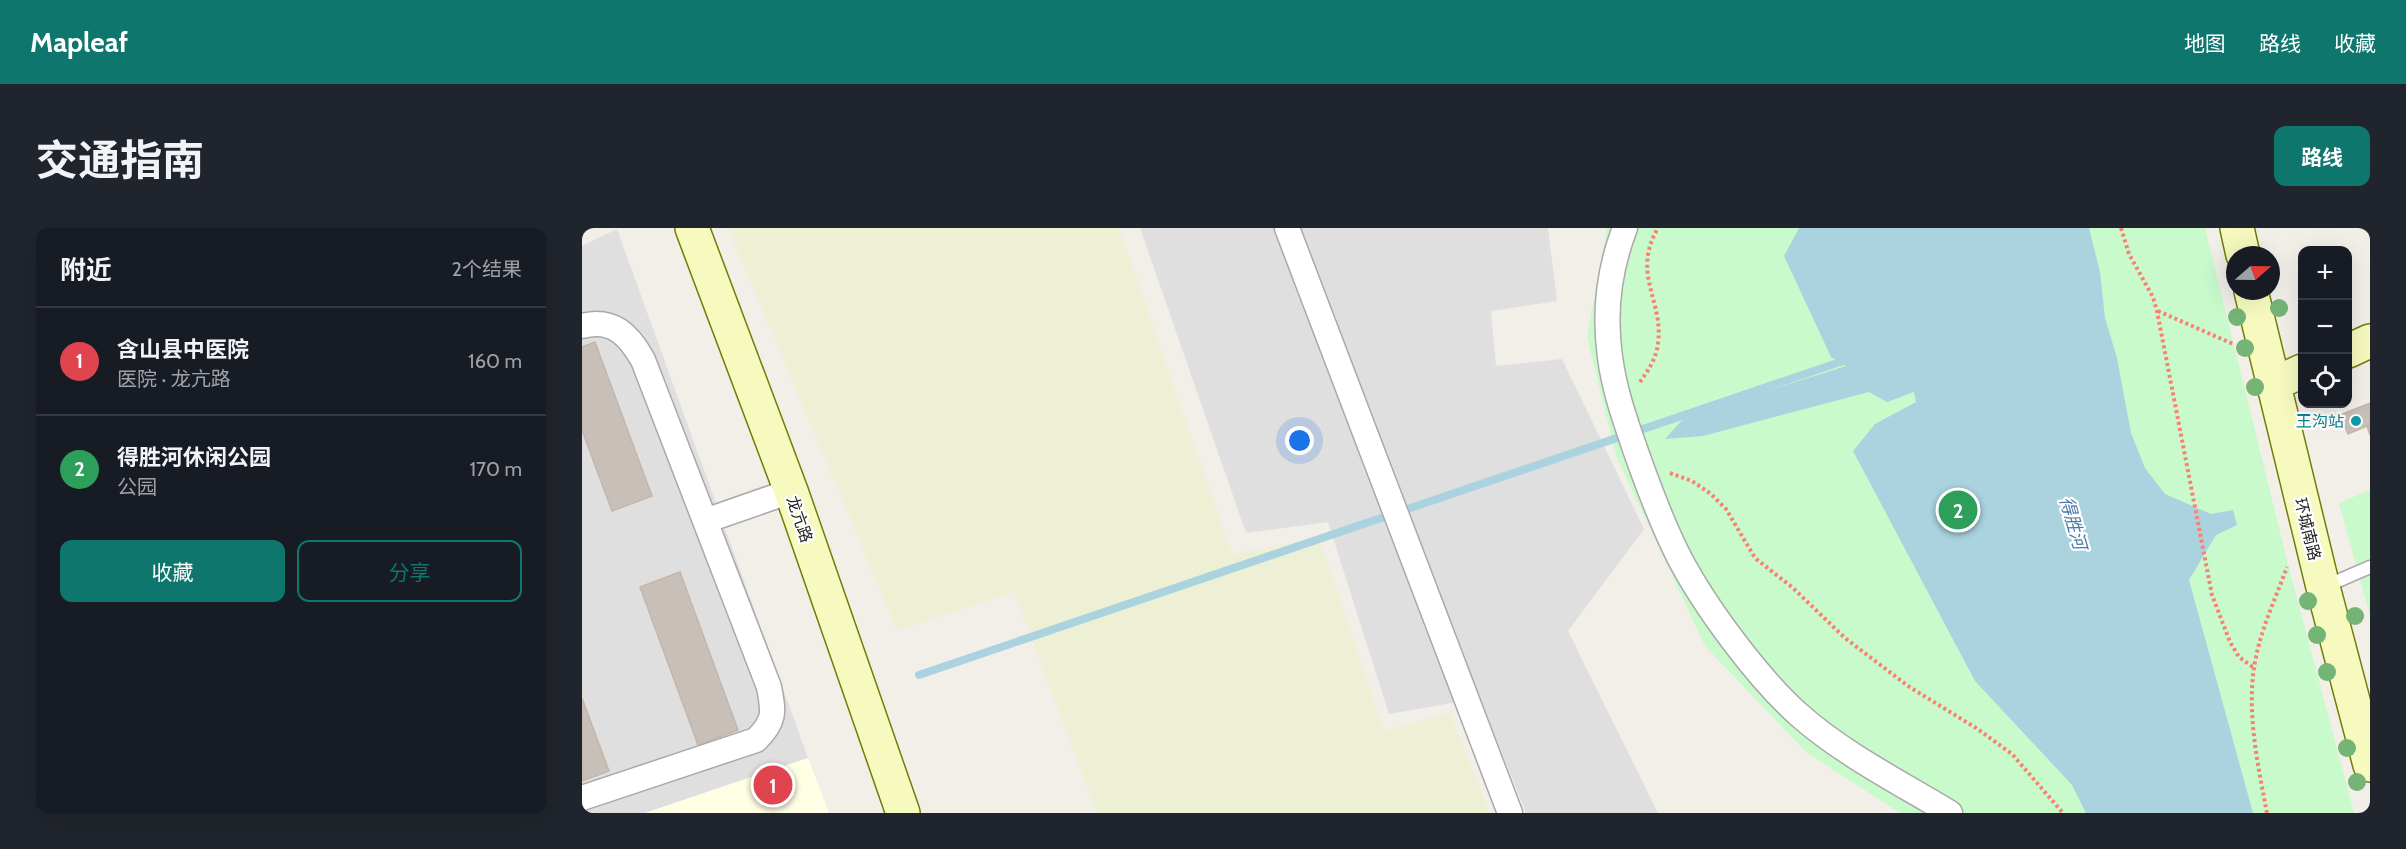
<!DOCTYPE html>
<html lang="zh">
<meta charset="utf-8">
<style>
body{margin:0;font-family:Cabin,"Noto Sans SC",sans-serif;background:#20242c;color:#f1f3f6}
.controls{position:absolute;right:18px;top:18px;display:grid;overflow:hidden;border-radius:12px;box-shadow:0 6px 24px #0002}
.controls button{width:54px;height:54px;display:grid;place-items:center;padding:0;border:0;border-bottom:2px solid #363941;background:#171b24;color:#f1f3f6;font:30px sans-serif}
.compass{position:absolute;left:1644px;top:18px;width:54px;height:54px;border-radius:50%;background:#171b24;box-shadow:0 6px 24px #0002;rotate:70deg}
.you{position:absolute;left:718px;top:213px;width:21px;height:21px;margin:-15px;border:4px solid #fff;border-radius:50%;background:#1a73e8;box-shadow:0 0 0 9px #1a73e833}
.badge{display:grid;place-items:center;width:39px;height:39px;border-radius:50%;background:#0f766e;color:#fff;font-size:20px;font-weight:700}
.pin{position:absolute;translate:-50% -50%;border:3px solid #fff;box-shadow:0 2px 6px #0006}
.list{margin:0;padding:0;list-style:none}
h2{display:flex;justify-content:space-between;align-items:center;height:78px;margin:0;padding:0 24px;font-size:26px}
h2 small{font-size:20px;font-weight:400;color:#9ea1a6}
.list li{display:grid;grid-template-columns:39px 1fr auto;gap:18px;align-items:center;box-sizing:border-box;height:108px;padding:0 24px;border-top:2px solid #363941}
.list b{display:block;font-size:22px;white-space:nowrap}
.list p{margin:0;font-size:20px;white-space:nowrap;color:#9ea1a6}
.list em{font-size:20px;font-style:normal;color:#9ea1a6}
.actions{display:flex;gap:12px;padding:18px 24px}
.actions a{flex:1;padding:14px 0;border:2px solid #0f766e;border-radius:12px;text-align:center;font-size:21px;color:#0f766e}
.actions .main{background:#0f766e;color:#fff}
.icon{flex:none;width:33px;height:33px;fill:none;stroke:currentColor;stroke-width:2;stroke-linecap:round;stroke-linejoin:round}
.map{position:relative;flex:none;width:1788px;height:585px;overflow:hidden;border-radius:12px}
header{display:flex;align-items:center;gap:36px;box-sizing:border-box;height:84px;padding:0 30px;background:#0f766e;color:#fff}
header strong{font-size:28px}
nav{display:flex;gap:33px;margin-inline-start:auto;font-size:21px}
.intro{display:flex;align-items:center;justify-content:space-between;box-sizing:border-box;height:144px;padding:0 36px}
h1{margin:0;font-size:42px}
.button{padding:15px 27px;border-radius:12px;background:#0f766e;color:#fff;font-size:21px;font-weight:700}
main{display:flex;gap:36px;padding:0 36px}
aside{flex:1;background:#171b24;border-radius:12px;box-shadow:0 6px 24px #0002}
.map>svg:first-child{display:block}
.residential{fill:#e0dfdf}
.education{fill:#ffffe5}
.farmland{fill:#eef0d5}
.park{fill:#c8facc}
.water{fill:#aad3df}
.lines{fill:none;stroke-linecap:round;stroke-linejoin:round}
.stream{stroke:#aad3df;stroke-width:8}
.building{fill:#c7bfb8;stroke:#c4b6ab;stroke-width:1.5}
.lane-casing{stroke:#a9a9a9;stroke-width:15}
.street-casing{stroke:#a9a9a9;stroke-width:27}
.secondary-casing{stroke:#707d05;stroke-width:36}
.path{stroke:#fa8072;stroke-width:4;stroke-dasharray:3 3;stroke-linecap:butt}
.lane{stroke:#fff;stroke-width:12}
.street{stroke:#fff;stroke-width:24}
.secondary{stroke:#f7fabf;stroke-width:33}
.tree{fill:#74b475}
.culture-dot{fill:#0f9aa8;stroke:#fff;stroke-width:2}
.labels{text-anchor:middle;stroke-width:4.5;stroke-linejoin:round;paint-order:stroke}
.culture-label{font-size:16px;fill:#0d838f;stroke:#fff;text-anchor:end}
.street-label{font-size:16px;fill:#222;stroke:#fff}
.water-label{font-size:18px;font-style:italic;fill:#4a7aab;stroke:#fff}
</style>
<header>
<strong>Mapleaf</strong>
<nav><a>地图</a><a>路线</a><a>收藏</a></nav>
</header>
<div class="intro"><h1>交通指南</h1><a class="button">路线</a></div>
<main>
<aside>
<h2>附近<small>2个结果</small></h2>
<ul class="list">
<li><span class="badge" style="background:#e0444e">1</span><div><b>含山县中医院</b><p>医院 · 龙亢路</p></div><em>160 m</em></li>
<li><span class="badge" style="background:#2e9e5b">2</span><div><b>得胜河休闲公园</b><p>公园</p></div><em>170 m</em></li>
</ul>
<div class="actions"><a class="main">收藏</a><a>分享</a></div>
</aside>
<div class="map">
<svg width="1788" height="585" viewBox="0 0 1788 585">
<rect width="100%" height="100%" fill="#f2efe9"/>
<path class="residential" d="M 558,0 L 966,0 L 975,73 L 909,83 L 914,138 L 980,131 L 1062,301 L 986,403 L 1076,585 L 944,585 L 898,470 L 807,486 L 746,294 L 664,305 Z
M 35,1 L 226,530 L 63,585 L 0,585 L 0,18 Z"/>
<path class="education" d="M 226,530 L 247,585 L 63,585 Z"/>
<path class="farmland" d="M 146,0 L 537,0 L 650,326 L 737,310 L 802,504 L 868,484 L 908,585 L 515,585 L 432,364 L 315,402 Z"/>
<path class="park" d="M 1025,0 L 1623,0 L 1706,336 L 1772,585 L 1318,585 L 1224,524 L 1123,418 L 1034,228 L 1005,109 Z
M 1788,262 L 1788,388 L 1757,275 Z"/>
<path class="water" d="M 1217,0 L 1507,0 L 1518,44 L 1523,90 L 1535,130 L 1549,205 L 1563,240 L 1583,266 L 1629,286 L 1651,282 L 1655,297 L 1634,307 L 1607,352 L 1671,585 L 1504,585 L 1490,557 L 1393,453 L 1271,223 L 1293,196 L 1334,174 L 1332,164 L 1305,174 L 1287,164 L 1121,208 L 1083,211 L 1103,189 L 1264,138 L 1249,129 L 1202,28 Z"/>
<g class="lines">
<path class="stream" d="M 337,447 L 1267,131"/>
</g>
<path class="building" d="M 13,114 L 70,268 L 30,283 L 0,202 L 0,119 Z
M 1788,175 L 1788,207 L 1785,198 L 1766,206 L 1758,187 Z
M 98,344 L 156,502 L 116,517 L 58,359 Z
M 0,470 L 27,543 L 0,553 Z"/>
<g class="lines">
<g class="lane-casing">
<path id="lane" d="M 1742,359 L 1788,339"/>
</g>
<g class="street-casing">
<path id="street" d="M 705,0 L 928,585
M 1043,0 C 1027,41 1022,86 1028,129 C 1032,161 1043,192 1053,221 C 1066,258 1080,296 1098,331 C 1124,380 1175,449 1216,486 C 1261,526 1317,554 1368,585
M 0,98 C 31,90 47,107 61,132 L 187,459 C 192,485 193,493 174,512 L 0,570
M 123,293 L 209,263"/>
</g>
<g class="secondary-casing">
<path id="secondary" d="M 110,0 L 209,263 L 321,585
M 1655,0 L 1661,27
M 1669,63 L 1741,359 L 1788,537
M 1766,123 L 1788,113
M 1690,157 L 1720,143"/>
</g>
<path class="path" d="M 1539,0 L 1547,26 L 1571,69 L 1575,83 L 1630,367 L 1648,414 L 1657,429 L 1672,440
M 1576,83 L 1651,116
M 1058,154 C 1066,143 1075,129 1076,115 C 1082,73 1049,46 1076,0
M 1088,245 L 1110,253 L 1129,266 L 1144,281 L 1173,330 L 1211,360 L 1263,410 L 1326,458 L 1394,500 L 1430,526 L 1481,585
M 1685,585 C 1676,538 1665,487 1672,440 C 1677,405 1693,372 1705,339"/>
<use href="#lane" class="lane"/>
<use href="#street" class="street"/>
<use href="#secondary" class="secondary"/>
</g>
<g class="tree">
<circle cx="1697" cy="80" r="9"/>
<circle cx="1655" cy="89" r="9"/>
<circle cx="1663" cy="120" r="9"/>
<circle cx="1673" cy="159" r="9"/>
<circle cx="1726" cy="373" r="9"/>
<circle cx="1773" cy="388" r="9"/>
<circle cx="1735" cy="407" r="9"/>
<circle cx="1745" cy="444" r="9"/>
<circle cx="1765" cy="520" r="9"/>
<circle cx="1775" cy="554" r="9"/>
</g>
<circle class="culture-dot" cx="1774" cy="193" r="6"/>
<g class="labels">
<g class="culture-label">
<text x="1762" y="199">王沟站</text>
</g>
<g class="street-label">
<text transform="translate(218 291) rotate(71)" y="6">龙亢路</text>
<text transform="translate(1726 301) rotate(76)" y="6">环城南路</text>
</g>
<g class="water-label">
<text transform="translate(1491 295) rotate(74)" y="6">得胜河</text>
</g>
</g>
</svg>
<div class="controls">
<button>+</button>
<button>−</button>
<button><svg class="icon" aria-label="locate" viewBox="0 0 24 24"><circle cx="12" cy="12" r="6"/><path d="M12 2v4M12 18v4M2 12h4M18 12h4"/></svg></button>
</div>
<svg class="compass" viewBox="-18 -18 36 36"><path d="M0-13l5 13h-10z" fill="#e53935"/><path d="M0 13l5-13h-10z" fill="#9ea1a6"/></svg>
<div class="you"></div>
<div class="pin badge" style="left:191px;top:557px;background:#e0444e">1</div>
<div class="pin badge" style="left:1376px;top:282px;background:#2e9e5b">2</div>
</div>
</main>
